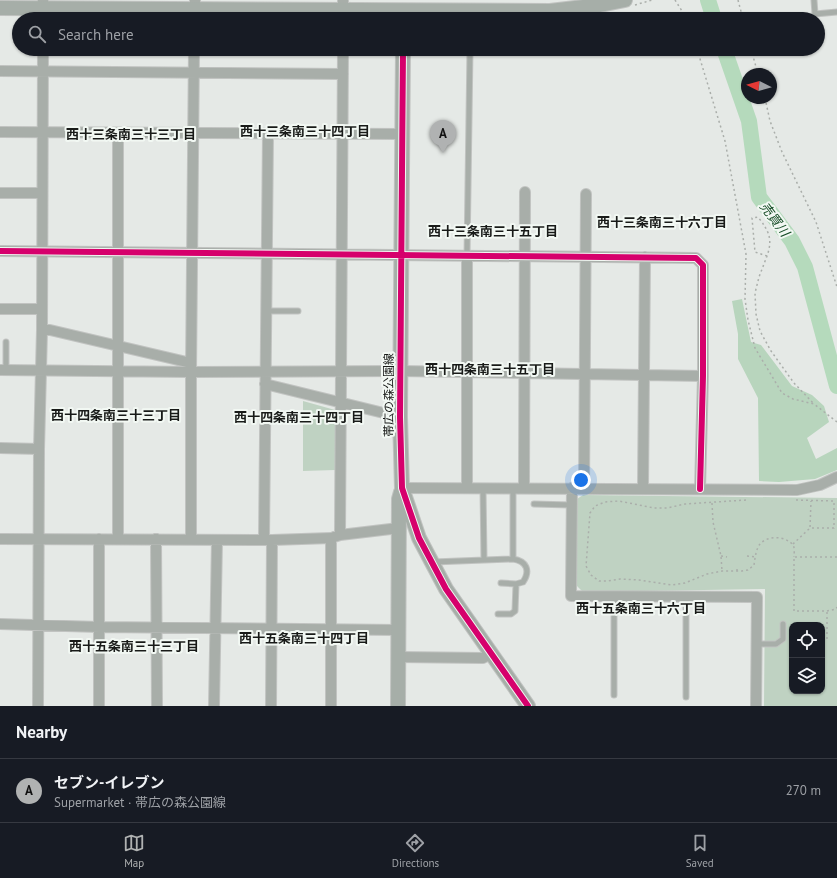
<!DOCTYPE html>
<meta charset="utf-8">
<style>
body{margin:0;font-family:"PT Sans","Noto Sans JP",sans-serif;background:#20242c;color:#f1f3f6}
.controls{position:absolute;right:12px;bottom:12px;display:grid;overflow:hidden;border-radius:8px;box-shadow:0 1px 3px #0004}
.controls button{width:36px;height:36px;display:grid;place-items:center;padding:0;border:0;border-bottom:1px solid #363941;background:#171b24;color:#f1f3f6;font:20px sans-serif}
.compass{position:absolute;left:741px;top:68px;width:36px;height:36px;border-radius:50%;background:#171b24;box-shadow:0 1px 3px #0004;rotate:276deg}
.you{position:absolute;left:581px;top:480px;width:14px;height:14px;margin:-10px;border:3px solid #fff;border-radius:50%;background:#1a73e8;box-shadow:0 0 0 6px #1a73e833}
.badge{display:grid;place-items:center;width:26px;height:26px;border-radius:50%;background:#b0b2b2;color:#111;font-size:13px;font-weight:700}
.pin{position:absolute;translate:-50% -33px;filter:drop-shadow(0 1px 2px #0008)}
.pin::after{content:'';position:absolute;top:21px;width:14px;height:12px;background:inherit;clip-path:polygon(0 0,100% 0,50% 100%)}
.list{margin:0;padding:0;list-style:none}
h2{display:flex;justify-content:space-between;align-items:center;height:52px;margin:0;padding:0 16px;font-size:17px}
h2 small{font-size:13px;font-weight:400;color:#9ea1a6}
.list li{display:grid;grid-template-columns:26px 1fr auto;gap:12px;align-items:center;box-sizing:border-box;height:64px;padding:0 16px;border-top:1px solid #363941}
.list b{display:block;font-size:15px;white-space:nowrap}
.list p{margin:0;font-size:13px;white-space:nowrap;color:#9ea1a6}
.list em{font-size:13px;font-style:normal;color:#9ea1a6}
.icon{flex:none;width:22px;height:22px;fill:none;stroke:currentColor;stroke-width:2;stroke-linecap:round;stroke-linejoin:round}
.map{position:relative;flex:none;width:837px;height:706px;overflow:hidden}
.search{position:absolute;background:#171b24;box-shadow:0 1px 3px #0004;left:12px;right:12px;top:12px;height:44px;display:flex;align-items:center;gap:10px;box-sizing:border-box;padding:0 14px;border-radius:22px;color:#9ea1a6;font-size:15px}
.sheet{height:116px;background:#171b24}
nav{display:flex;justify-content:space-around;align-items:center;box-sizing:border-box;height:56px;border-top:1px solid #363941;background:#171b24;font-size:11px;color:#9ea1a6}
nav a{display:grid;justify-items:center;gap:2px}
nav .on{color:#b0b2b2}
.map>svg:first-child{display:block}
.green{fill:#bfd2c2;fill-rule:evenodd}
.forest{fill:#b8d5bd}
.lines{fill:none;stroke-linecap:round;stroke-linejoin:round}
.river{stroke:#b5dabc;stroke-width:16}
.lane-casing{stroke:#c1c3c1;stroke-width:7}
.street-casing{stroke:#c1c3c1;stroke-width:12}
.secondary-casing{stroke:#c1c3c1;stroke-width:16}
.path{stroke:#aaaeaa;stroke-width:1.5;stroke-dasharray:2 3;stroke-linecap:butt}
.lane{stroke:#a8aea9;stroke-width:5}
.street{stroke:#a8aea9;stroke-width:10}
.secondary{stroke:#a6aea8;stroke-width:14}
.cycleway-casing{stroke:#f2f8f3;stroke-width:8}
.cycleway{stroke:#d6006c;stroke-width:6}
.labels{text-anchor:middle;stroke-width:4;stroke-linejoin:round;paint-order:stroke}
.street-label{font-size:12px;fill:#181a18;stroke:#f2f8f3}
.neighbourhood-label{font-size:13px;font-weight:bold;fill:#181a18;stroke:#f2f8f3}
.water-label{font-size:13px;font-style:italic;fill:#134a24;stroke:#f2f8f3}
</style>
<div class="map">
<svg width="837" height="706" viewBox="0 0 837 706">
<rect width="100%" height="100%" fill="#e5e9e6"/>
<path class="green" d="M 303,401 L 335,410 L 335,470 L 303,471 Z
M 583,495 L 837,498 L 837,706 L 764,706 L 765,589 L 583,592 L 577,586 L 577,499 ZM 792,625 L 822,625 L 822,691 L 792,691 Z"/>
<path class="forest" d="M 742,299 L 751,342 L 761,345 L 792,386 L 812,395 L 824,406 L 829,422 L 807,438 L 816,459 L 837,448 L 837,470 L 815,479 L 779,482 L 759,481 L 758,398 L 738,359 L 738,334 L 732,301 Z"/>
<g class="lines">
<path class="river" d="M 708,0 L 714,19
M 724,49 L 749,121 L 759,197 L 792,241 L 805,267 L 837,386"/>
<g class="lane-casing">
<path id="lane" d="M 814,0 L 815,14 L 837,12
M 467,255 L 470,49
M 266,311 L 298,311
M 6,342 L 6,370
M 483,488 L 484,560
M 513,488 L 513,559
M 534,504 L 571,505
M 433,562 L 513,559 C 526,561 531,570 523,582 L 516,584 L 501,583
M 686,597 L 686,697
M 498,614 L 511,614 L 515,611 L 516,584
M 757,644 L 776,644 L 783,639 L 783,624
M 614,695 L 614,596"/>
</g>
<g class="street-casing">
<path id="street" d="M 343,0 L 343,19
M 43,19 L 43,0
M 195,19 L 195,0
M 0,71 L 343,74
M 0,132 L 402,134
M 0,193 L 42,193
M 0,251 L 696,258 L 703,265 L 703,376 L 700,489
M 0,309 L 42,309
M 42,330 L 50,330 L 191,363
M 0,370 L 191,372 L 400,371 L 703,376
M 265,384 L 400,417
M 0,448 L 39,449
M 402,488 L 797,490 L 820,485 L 837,477
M 467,488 L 467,255
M 524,488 L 525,192
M 572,488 L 571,596 L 757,597 L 756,706
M 643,488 L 645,257
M 584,489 L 586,194
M 340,535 L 343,49
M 334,537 L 340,535 L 399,528
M 0,539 L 272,540 L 331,538 L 331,706
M 118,539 L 118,133
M 156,539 L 157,706
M 191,540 L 191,372 L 194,49
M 264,540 L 268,134
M 0,624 L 99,627 L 398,630
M 398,657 L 483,658 L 491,654
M 38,706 L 39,449 L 42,330 L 43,49
M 99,706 L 99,539
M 214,706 L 217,540
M 271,706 L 272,540"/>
</g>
<g class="secondary-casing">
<path id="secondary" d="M 0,8 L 550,11 L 600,5 L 625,0
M 403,49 L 400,417 L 402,488 L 419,538 L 446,589 L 528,706
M 398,706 L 399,499 L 401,492"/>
</g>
<path class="path" d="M 675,0 L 687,19
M 738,0 L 743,19
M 635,5 L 652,0
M 697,49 L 725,141 L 746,254 L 745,299 L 748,320 L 755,348 L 782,393 L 793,399 L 814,404 L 837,422
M 751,49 L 758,74
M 765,98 L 770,121 L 782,152 L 816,222 L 837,287
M 767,256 L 755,252 L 752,218 L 758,217 C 769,231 773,239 767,256 L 759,277 L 755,293 L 756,314 L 760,331 L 771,351 L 794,383 L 814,404
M 746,500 L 685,504 L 667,508 L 654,508 L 619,501 L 605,502 L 595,506 L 590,513 L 586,566 L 591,575 L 599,581 L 608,581 L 620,579 L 639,580 L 672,585 L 685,583 L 707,574 L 722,571 L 742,571 L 748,570 L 754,565 C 755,558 756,549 760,544 C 768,535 786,536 793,545 C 795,548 794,554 794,557
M 796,500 L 834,501 L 834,528 L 810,528 L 811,501
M 712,503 L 713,522 L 721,556 L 722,571
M 793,544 L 810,528
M 721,556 L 727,557
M 747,556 L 756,557
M 837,557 L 794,557 L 794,611 L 827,611 L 836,609 L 837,607
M 737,571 L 737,566
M 822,639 L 827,639 L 827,611"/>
<use href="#lane" class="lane"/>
<use href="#street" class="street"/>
<use href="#secondary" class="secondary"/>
<g class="cycleway-casing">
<path id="cycleway" d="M 403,49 L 400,417 L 402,488 L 419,538 L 446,589 L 528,706
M 0,251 L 696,258 L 703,265 L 703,376 L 700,489"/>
</g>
<use href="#cycleway" class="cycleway"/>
</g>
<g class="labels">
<g class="street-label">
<text transform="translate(389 395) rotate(-90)" y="4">帯広の森公園線</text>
</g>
<g class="neighbourhood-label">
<text x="305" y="136">西十三条南三十四丁目</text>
<text x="131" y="139">西十三条南三十三丁目</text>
<text x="662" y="227">西十三条南三十六丁目</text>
<text x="493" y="236">西十三条南三十五丁目</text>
<text x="490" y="374">西十四条南三十五丁目</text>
<text x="116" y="420">西十四条南三十三丁目</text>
<text x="299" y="422">西十四条南三十四丁目</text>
<text x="641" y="613">西十五条南三十六丁目</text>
<text x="304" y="643">西十五条南三十四丁目</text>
<text x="134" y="651">西十五条南三十三丁目</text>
</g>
<g class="water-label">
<text transform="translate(775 219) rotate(53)" y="5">売買川</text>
</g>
</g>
</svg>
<div class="controls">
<button><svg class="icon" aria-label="locate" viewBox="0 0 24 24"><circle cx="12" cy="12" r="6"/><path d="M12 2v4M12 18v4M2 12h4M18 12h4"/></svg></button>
<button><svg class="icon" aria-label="layers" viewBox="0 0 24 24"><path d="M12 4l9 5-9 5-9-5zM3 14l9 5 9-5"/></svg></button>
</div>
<svg class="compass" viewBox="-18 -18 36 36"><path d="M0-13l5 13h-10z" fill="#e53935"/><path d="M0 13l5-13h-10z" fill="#9ea1a6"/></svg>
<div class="you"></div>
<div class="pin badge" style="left:443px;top:153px">A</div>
<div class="search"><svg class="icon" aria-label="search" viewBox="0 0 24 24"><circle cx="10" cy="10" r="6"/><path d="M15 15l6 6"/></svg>Search here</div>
</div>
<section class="sheet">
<h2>Nearby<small></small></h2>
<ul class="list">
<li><span class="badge">A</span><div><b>セブン-イレブン</b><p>Supermarket · 帯広の森公園線</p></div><em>270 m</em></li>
</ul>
</section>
<nav>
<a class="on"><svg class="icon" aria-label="map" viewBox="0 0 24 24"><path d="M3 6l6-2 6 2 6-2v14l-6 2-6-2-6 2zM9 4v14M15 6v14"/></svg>Map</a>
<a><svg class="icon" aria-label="directions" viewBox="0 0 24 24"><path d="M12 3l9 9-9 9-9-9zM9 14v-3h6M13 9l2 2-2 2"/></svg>Directions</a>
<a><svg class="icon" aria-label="saved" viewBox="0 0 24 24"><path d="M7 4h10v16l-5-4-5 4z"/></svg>Saved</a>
</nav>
